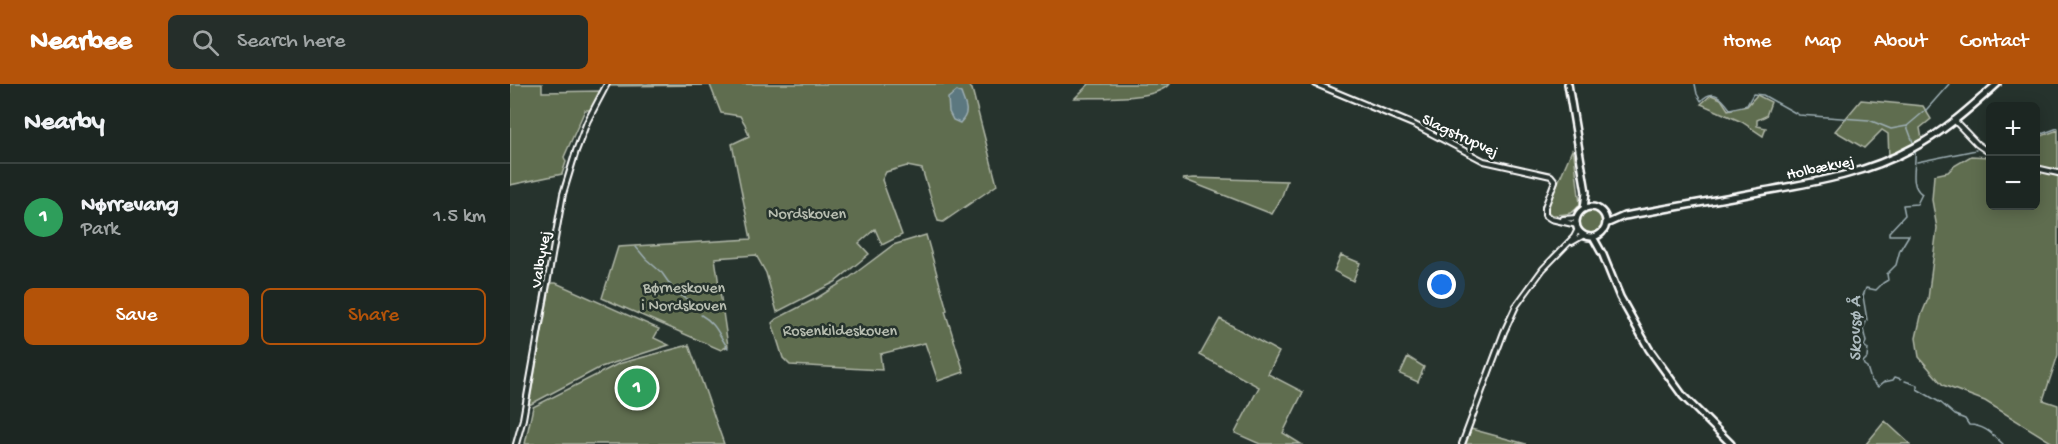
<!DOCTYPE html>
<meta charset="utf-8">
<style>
body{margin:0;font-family:"Gochi Hand",sans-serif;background:#252e2a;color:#f1f3f6}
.controls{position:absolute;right:18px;top:18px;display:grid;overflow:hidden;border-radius:9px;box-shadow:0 3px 15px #0003}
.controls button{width:54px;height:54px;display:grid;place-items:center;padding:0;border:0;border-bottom:2px solid #3a4340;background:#1c2622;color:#f1f3f6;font:30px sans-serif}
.you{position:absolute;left:932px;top:201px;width:21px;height:21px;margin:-15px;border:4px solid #fff;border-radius:50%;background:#1a73e8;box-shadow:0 0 0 9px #1a73e833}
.badge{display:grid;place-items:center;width:39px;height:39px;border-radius:50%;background:#b45309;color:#fff;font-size:20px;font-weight:700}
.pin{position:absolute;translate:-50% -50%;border:3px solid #fff;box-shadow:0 2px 6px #0006}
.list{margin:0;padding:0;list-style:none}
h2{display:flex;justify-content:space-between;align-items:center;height:78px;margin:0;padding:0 24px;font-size:26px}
h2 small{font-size:20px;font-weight:400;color:#a0a5a5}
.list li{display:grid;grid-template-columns:39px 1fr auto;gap:18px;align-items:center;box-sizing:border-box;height:108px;padding:0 24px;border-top:2px solid #3a4340}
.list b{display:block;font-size:22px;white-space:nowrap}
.list p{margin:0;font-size:20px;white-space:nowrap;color:#a0a5a5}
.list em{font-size:20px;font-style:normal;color:#a0a5a5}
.actions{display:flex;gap:12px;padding:18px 24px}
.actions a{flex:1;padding:14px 0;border:2px solid #b45309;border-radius:9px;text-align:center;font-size:21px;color:#b45309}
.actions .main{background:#b45309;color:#fff}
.icon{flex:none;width:33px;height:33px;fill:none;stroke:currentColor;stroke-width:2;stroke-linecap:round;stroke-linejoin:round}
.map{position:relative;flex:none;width:1548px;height:360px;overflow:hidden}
header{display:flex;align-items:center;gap:36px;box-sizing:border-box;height:84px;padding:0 30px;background:#b45309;color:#fff}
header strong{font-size:28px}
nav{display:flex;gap:33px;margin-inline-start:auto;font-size:21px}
.search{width:420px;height:54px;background:#252e2a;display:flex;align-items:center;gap:15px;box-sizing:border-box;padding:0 21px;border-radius:9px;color:#a0a5a5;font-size:22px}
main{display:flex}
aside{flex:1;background:#1c2622}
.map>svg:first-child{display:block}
.green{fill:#5f6d4f;stroke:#afb6a7;stroke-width:1.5}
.water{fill:#5c7880;stroke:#9daeb3;stroke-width:1.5}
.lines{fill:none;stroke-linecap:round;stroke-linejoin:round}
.stream{stroke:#9daeb3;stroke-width:1.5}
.minor-casing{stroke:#fff;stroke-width:8}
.major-casing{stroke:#fff;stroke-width:10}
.minor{stroke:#26332d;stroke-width:4}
.major{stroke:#26332d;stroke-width:5}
.labels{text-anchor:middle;stroke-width:5;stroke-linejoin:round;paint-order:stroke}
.street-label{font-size:16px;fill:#fff;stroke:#26332d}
.park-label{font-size:16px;fill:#b7bdb0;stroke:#26332d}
.water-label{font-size:18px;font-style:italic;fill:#aebcc0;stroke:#26332d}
</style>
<header>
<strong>Nearbee</strong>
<div class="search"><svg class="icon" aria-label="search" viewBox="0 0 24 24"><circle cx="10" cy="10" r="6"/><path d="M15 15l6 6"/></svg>Search here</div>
<nav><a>Home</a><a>Map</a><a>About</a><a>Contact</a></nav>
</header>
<main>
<aside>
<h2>Nearby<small></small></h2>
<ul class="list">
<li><span class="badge" style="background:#2e9e5b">1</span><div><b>Nørrevang</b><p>Park</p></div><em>1.5 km</em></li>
</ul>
<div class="actions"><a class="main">Save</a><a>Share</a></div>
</aside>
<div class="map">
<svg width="1548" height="360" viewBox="0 0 1548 360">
<rect width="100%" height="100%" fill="#26332d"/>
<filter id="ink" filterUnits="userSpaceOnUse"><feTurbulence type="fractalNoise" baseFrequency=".0167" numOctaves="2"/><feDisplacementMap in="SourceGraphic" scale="12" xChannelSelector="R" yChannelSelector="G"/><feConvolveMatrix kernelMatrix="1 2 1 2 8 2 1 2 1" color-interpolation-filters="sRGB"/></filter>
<g filter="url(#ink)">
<path class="green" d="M 0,0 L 32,0 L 32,8 L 91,7 L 81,26 L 75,26 L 54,73 L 56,78 L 52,90 L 0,101 Z
M 100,0 L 456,0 L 462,5 L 487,101 L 433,138 L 428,137 L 412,85 L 397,82 L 376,88 L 372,96 L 392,151 L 372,161 L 365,145 L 349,159 L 359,170 L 325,198 L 267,228 L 256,189 L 246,171 L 205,174 L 218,262 L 211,266 L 92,214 L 108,163 L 241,155 L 222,60 L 239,52 L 235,40 L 230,32 L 211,29 L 200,1 L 99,2 Z
M 579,0 L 659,0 C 646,17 586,13 565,14 Z
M 1201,11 L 1211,15 L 1218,26 L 1237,22 L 1247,11 L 1261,18 L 1256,32 L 1247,36 L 1247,42 L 1256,44 L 1253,52 L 1232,38 L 1191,20 Z
M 1351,16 L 1413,22 L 1421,35 L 1410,44 L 1412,55 L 1379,73 L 1378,50 L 1372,46 L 1354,64 L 1325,47 Z
M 1548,46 L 1548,271 L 1533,316 L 1548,321 L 1548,360 L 1544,360 L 1475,317 L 1433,301 L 1409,273 L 1406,254 L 1411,232 L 1418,215 L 1427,144 L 1422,116 L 1424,91 L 1438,88 L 1444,82 L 1461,72 L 1480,73 L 1480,122 L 1526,122 L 1526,54 Z
M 1062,66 L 1064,70 L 1070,120 C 1062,132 1056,130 1042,131 L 1037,127 L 1037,124 Z
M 684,94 L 777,97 L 771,115 L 762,130 L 673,95 Z
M1069 138a12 12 0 1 1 24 0a12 12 0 1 1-24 0Z
M 416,151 L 437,226 L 435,227 L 454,288 L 428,297 L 415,259 L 370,270 L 372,286 L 280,281 L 273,274 L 262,239 L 266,235 L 307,214 L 339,194 L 383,161 Z
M 831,171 L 850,179 L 843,197 L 824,187 Z
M 42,199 L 46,199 L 149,245 L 144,254 L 159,261 L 91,283 L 19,321 L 40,202 Z
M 710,235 L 769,268 L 758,290 L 793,308 L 773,349 L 791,360 L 750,360 L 725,349 L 749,303 L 690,271 Z
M 179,261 L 214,360 L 15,360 L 23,323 L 108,280 Z
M 898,273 L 914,283 L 908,298 L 890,290 Z
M 1375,337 L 1400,360 L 1356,360 Z
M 961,345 L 1016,360 L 956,360 Z"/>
<path class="water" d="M 447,7 L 451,9 C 455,21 461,28 450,39 L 443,36 L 439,28 L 438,14 Z"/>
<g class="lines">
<path class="stream" d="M 1185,0 L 1187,10 L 1191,17 C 1203,3 1212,14 1220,25 L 1237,21 L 1243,10 L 1253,11 L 1289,31 L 1359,36 L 1381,45 L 1397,42 L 1417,25 L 1439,0
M 1397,42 L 1404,61
M 1526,52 L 1548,44
M 1407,78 L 1466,66
M 126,163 L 136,175 L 152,189 L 166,209 L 179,216 L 183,222
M 191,231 C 207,240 208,250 218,264
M 1391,295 L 1385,293 L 1383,296 L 1374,298 L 1368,303 L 1361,296 L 1357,283 L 1354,281 L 1353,278 L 1357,274 L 1358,265 L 1354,262 L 1356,258 L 1353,245 L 1357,236 L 1353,212 L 1356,204 L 1366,206 L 1373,199 L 1378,196 L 1377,190 L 1386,181 L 1390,166 L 1399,151 L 1379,151 L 1379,148 L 1395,131 L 1393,121 L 1407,120 L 1412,110 C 1398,101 1407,79 1405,65
M 1395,297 L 1407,301 L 1407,305 L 1431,319 L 1445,331 L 1455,335 L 1459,341 C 1474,341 1482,350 1493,360"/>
<g class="minor-casing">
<path id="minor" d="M 806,0 L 905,41 L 974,77 L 1041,92 L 1045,97 L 1035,123 L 1035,131 L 1041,135 L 1067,141
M 1444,36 L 1467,60 L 1480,69
M 1526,84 L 1548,89
M 1053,135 L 1067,134
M 1062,158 L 1074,151
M 6,360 L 13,335 L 53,110 L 66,67 L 77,38 L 97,0
M 952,360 L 994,248 L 1006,222 L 1033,185 L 1064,153 L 1068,145"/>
</g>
<g class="major-casing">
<path id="major" d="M 1058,0 L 1076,108 L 1074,125
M1066 138a15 15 0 1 1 30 0a15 15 0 1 1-30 0Z
M 1096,140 L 1114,132 C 1160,124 1207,116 1254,107 C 1306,98 1356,90 1403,64 C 1434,48 1461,23 1487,0
M 1083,153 L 1093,171 L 1110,213 L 1139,265 L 1173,312 L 1221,360"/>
</g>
<use href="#minor" class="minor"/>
<use href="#major" class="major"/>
</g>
</g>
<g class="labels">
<g class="street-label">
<text transform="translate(951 50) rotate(25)" y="6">Slagstrupvej</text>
<text transform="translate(1310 82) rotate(-12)" y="6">Holbækvej</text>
<text transform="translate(29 175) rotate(-80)" y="6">Valbyvej</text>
</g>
<g class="park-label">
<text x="297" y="134">Nordskoven</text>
<text x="174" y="208">Børneskoven<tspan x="174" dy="18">i Nordskoven</tspan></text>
<text x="330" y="251">Rosenkildeskoven</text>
</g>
<g class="water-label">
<text transform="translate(1344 245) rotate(-90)" y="6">Skovsø Å</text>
</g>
</g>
</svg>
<div class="controls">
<button>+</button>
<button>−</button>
</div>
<div class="you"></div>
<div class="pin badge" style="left:127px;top:304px;background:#2e9e5b">1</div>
</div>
</main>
